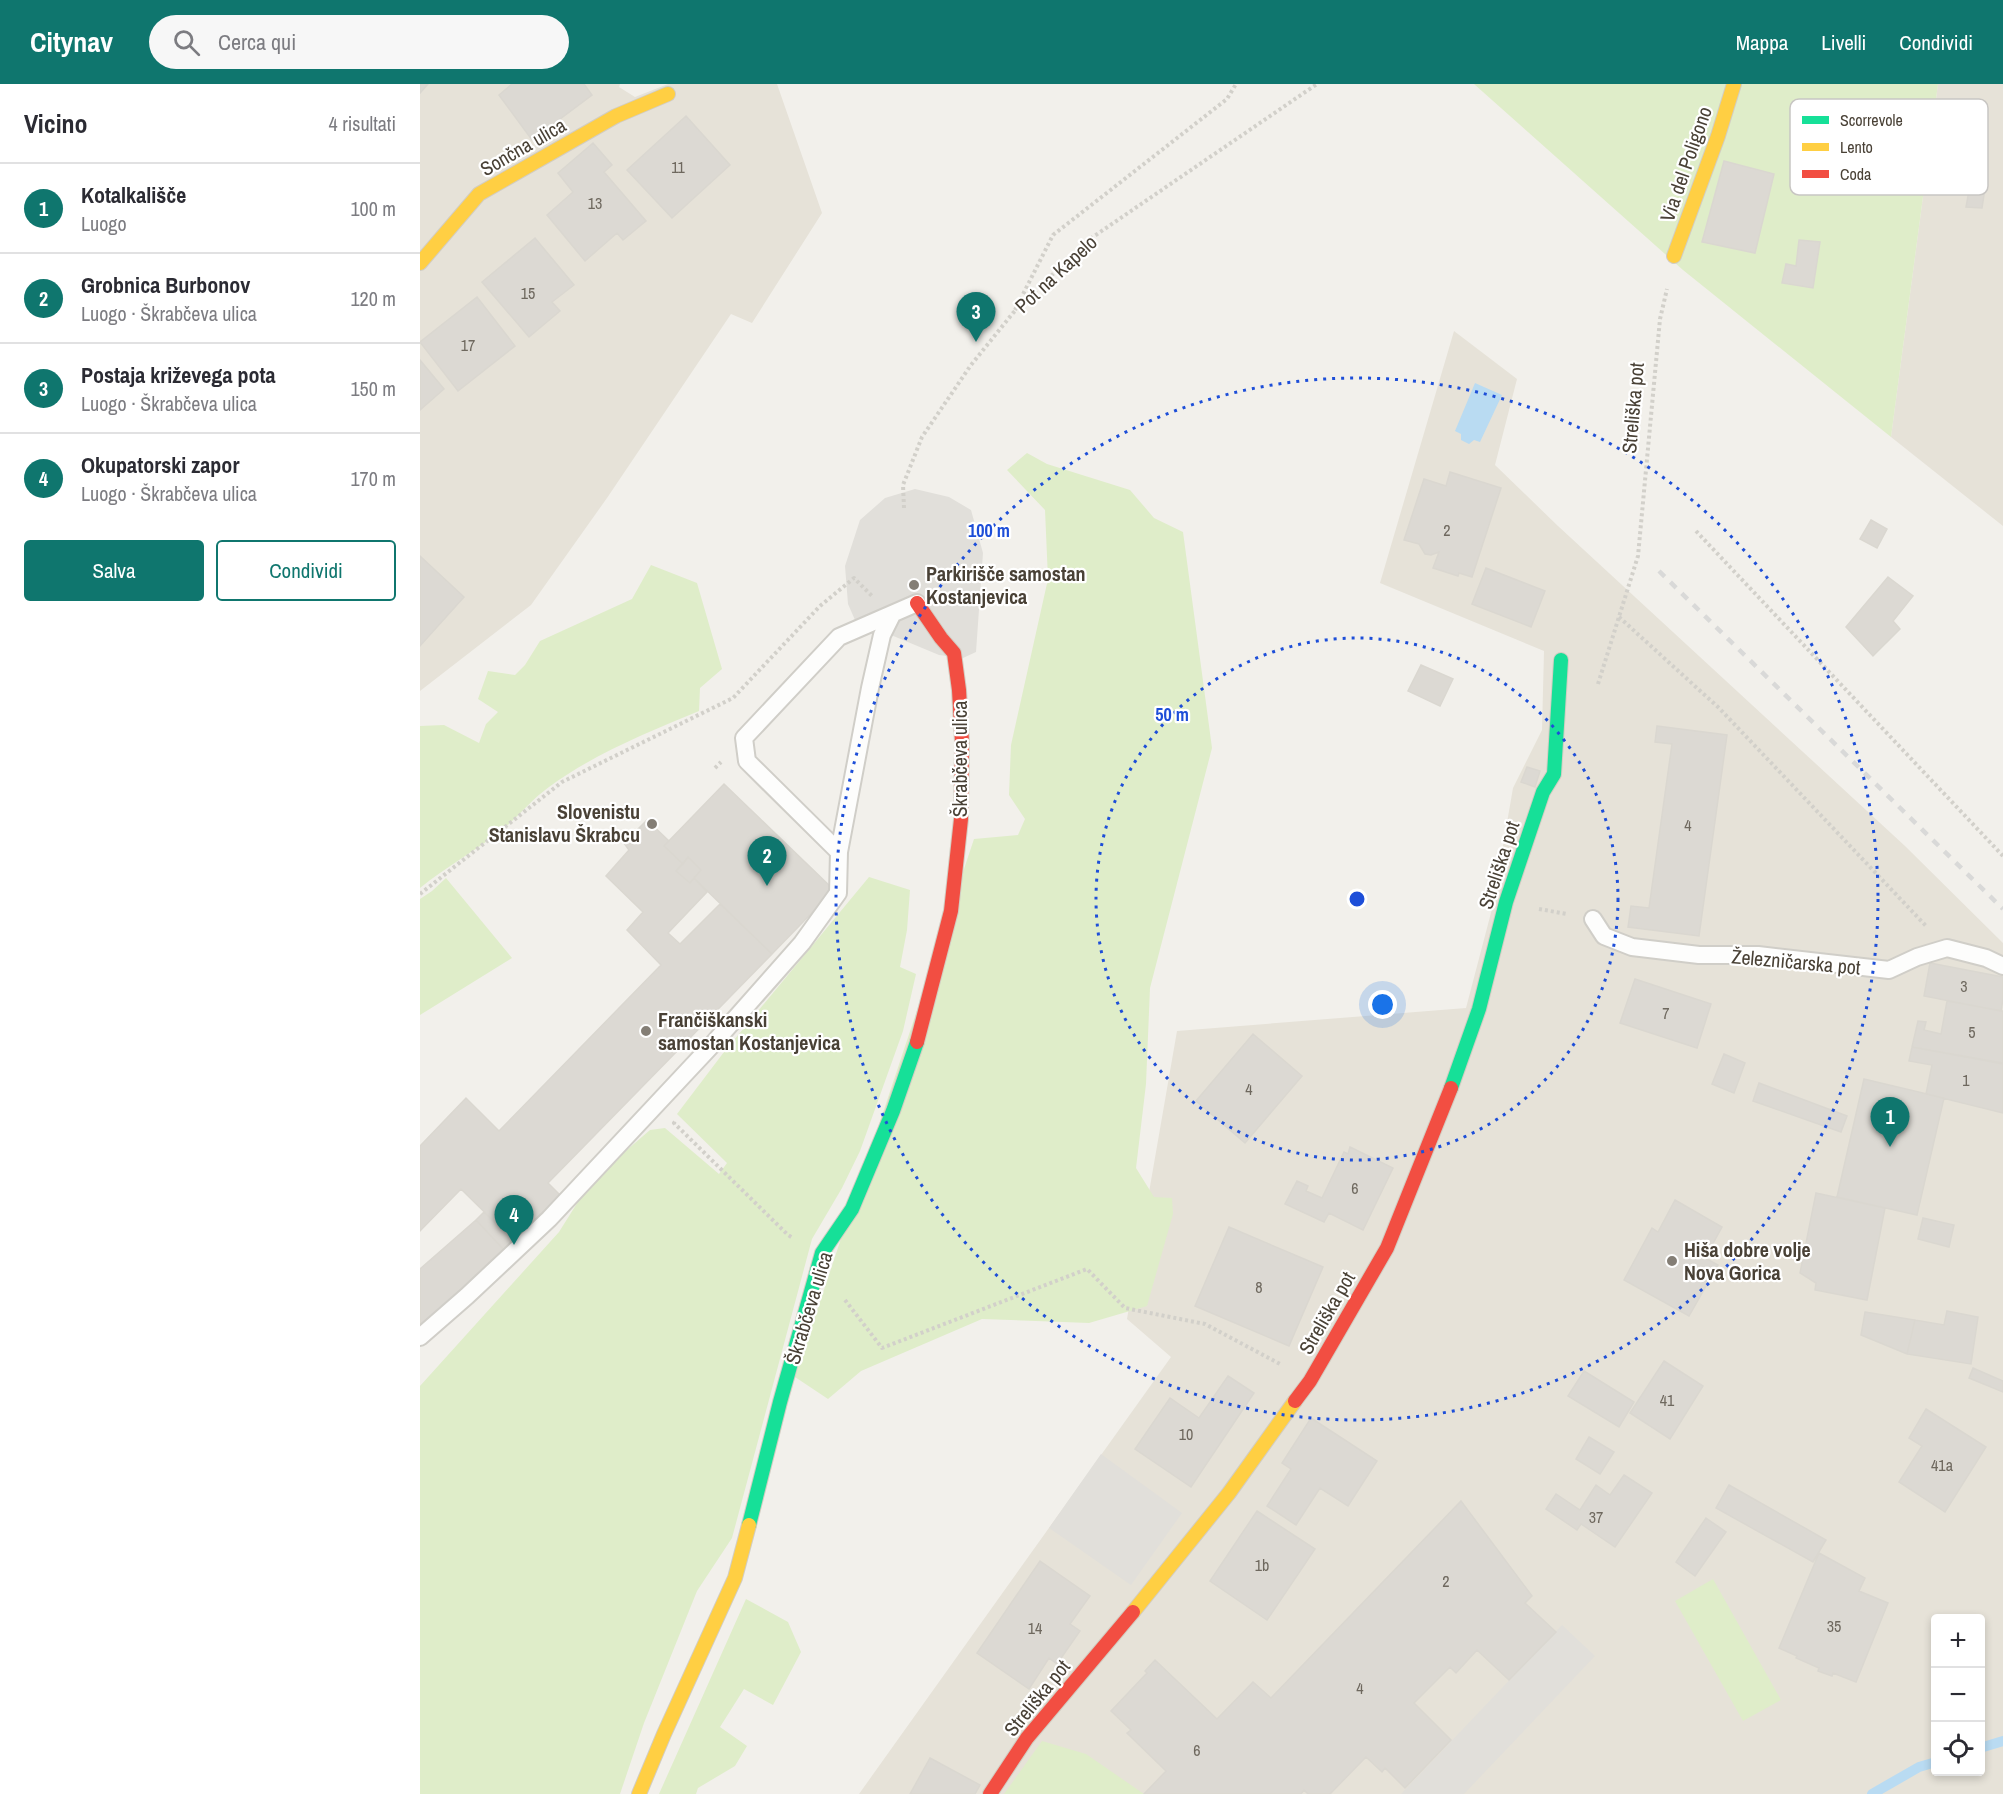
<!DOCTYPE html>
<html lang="it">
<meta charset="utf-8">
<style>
body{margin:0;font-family:"Archivo Narrow",sans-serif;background:#f7f7f7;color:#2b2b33}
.controls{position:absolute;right:18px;bottom:18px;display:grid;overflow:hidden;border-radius:6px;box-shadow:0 3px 9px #0003}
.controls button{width:54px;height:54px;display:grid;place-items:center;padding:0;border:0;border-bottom:2px solid #e1e1e2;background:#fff;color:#2b2b33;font:30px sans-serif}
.you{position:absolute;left:963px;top:921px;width:21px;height:21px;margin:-15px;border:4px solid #fff;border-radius:50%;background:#1a73e8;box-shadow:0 0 0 9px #1a73e833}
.badge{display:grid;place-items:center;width:39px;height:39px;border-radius:50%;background:#0f766e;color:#fff;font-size:20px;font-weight:700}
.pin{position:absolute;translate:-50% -50px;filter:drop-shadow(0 2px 3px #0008)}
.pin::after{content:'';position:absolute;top:32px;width:21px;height:18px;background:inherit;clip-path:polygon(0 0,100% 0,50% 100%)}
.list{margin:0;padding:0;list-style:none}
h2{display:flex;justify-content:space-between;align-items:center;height:78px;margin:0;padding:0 24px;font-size:26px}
h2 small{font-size:20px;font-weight:400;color:#7c7c81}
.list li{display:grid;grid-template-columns:39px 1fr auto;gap:18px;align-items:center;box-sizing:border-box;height:90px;padding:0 24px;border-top:2px solid #e1e1e2}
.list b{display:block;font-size:22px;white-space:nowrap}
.list p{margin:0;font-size:20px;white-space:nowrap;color:#7c7c81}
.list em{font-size:20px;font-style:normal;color:#7c7c81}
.actions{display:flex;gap:12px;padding:18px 24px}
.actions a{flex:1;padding:14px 0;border:2px solid #0f766e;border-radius:6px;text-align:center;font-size:21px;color:#0f766e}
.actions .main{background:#0f766e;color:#fff}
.icon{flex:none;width:33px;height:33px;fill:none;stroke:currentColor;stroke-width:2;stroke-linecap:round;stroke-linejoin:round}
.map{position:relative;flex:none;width:1583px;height:1710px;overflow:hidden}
header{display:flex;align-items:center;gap:36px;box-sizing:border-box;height:84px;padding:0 30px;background:#0f766e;color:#fff}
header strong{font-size:28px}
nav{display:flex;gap:33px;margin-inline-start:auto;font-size:21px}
.search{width:420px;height:54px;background:#f7f7f7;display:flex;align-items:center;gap:15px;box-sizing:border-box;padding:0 21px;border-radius:33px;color:#7c7c81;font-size:22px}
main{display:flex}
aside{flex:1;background:#fff}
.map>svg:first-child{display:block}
.residential{fill:#e6e2d8;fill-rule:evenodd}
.green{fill:#dfedc9}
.parking{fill:#e1dfda}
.water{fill:#b9dbf2}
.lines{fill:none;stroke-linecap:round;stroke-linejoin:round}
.stream{stroke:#b9dbf2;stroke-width:10}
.building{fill:#dcd9d3;stroke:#dad7d0;stroke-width:1.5}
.lane-casing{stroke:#d0cec8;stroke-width:20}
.fast-casing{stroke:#d2cdc2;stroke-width:16}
.slow-casing{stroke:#d2cdc2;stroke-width:16}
.jam-casing{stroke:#d2cdc2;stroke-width:16}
.path{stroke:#d2d0ca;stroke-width:4;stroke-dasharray:3 3;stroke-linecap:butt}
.lane{stroke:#fdfdfc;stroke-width:16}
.fast{stroke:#16e098;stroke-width:14}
.slow{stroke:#ffcf43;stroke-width:14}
.jam{stroke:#f24e42;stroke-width:14}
.rail{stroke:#d9d9d8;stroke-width:4.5;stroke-dasharray:8 8;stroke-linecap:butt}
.ring{fill:none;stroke:#1d4ed8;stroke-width:3;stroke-dasharray:3 6}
.poi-dot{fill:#847e75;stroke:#fff;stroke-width:2}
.labels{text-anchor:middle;stroke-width:4.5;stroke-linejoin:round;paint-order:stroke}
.number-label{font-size:16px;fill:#6e685e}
.street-label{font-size:20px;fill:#494136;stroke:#fff}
.poi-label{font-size:20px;font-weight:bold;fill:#494136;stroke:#fff;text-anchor:start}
.key{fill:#fff;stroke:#c8c6c3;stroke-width:1.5}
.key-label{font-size:16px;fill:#494136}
.centre{fill:#1d4ed8;stroke:#fff;stroke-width:3}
.ring-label{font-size:18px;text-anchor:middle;font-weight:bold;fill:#1d4ed8;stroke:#fff;stroke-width:4.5;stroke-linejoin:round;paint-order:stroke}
</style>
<header>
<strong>Citynav</strong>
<div class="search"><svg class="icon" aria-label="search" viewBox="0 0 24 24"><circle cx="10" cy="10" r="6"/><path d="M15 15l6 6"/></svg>Cerca qui</div>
<nav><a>Mappa</a><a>Livelli</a><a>Condividi</a></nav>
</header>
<main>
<aside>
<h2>Vicino<small>4 risultati</small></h2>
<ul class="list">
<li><span class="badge">1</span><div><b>Kotalkališče</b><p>Luogo</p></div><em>100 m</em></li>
<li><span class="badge">2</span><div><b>Grobnica Burbonov</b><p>Luogo · Škrabčeva ulica</p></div><em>120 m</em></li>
<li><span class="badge">3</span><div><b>Postaja križevega pota</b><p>Luogo · Škrabčeva ulica</p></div><em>150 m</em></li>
<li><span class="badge">4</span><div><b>Okupatorski zapor</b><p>Luogo · Škrabčeva ulica</p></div><em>170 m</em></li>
</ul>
<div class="actions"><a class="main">Salva</a><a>Condividi</a></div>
</aside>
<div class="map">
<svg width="1583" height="1710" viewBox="0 0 1583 1710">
<rect width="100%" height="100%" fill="#f2f0eb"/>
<path class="residential" d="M 0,0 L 200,0 L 199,3 L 215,13 L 248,0 L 357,0 L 402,129 L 332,239 L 311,230 L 187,414 L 111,521 L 0,607 Z
M 1518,0 L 1583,0 L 1583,442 L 1471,353 Z
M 1034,247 L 1097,295 L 1075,381 L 1138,442 L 1485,762 L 1583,859 L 1583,1710 L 439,1710 L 751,1273 L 707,1235 L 757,947 L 1046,924 L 1072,825 L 1093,704 L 1122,646 L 1124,567 L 960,499 ZM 1516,1534 L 1560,1534 L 1560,1688 L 1516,1688 Z"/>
<path class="green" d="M 1054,0 L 1518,0 L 1471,353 L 1263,186 Z
M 607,369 L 627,380 L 710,406 L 734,434 L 763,448 L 792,664 L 730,904 L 726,1000 L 716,1084 L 734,1113 L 752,1114 L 753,1130 L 727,1222 L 669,1239 L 562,1235 L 441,1287 L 408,1315 L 375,1293 L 554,755 L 598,751 L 605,735 L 589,711 L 591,661 L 628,495 L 625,426 L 587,386 Z
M 231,481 L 277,499 L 302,585 L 280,604 L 279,627 C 228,648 174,670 129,703 C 112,715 98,733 82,746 C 55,767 26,783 0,804 L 0,642 L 24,641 L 59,659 L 66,640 L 78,628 L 58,615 L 68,587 L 95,591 L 105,581 L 120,557 L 212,515 Z
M 449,793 L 490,806 L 487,846 L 480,883 L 496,890 L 483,947 L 440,1067 L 422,1104 L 392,1155 L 312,1454 L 277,1507 L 224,1639 L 200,1710 L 0,1710 L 0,1302 L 139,1148 L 171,1097 L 230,1046 L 245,1044 L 299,1090 L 307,1079 L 257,1030 L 304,968 Z
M 26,794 L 92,874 L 0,931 L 0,815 L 12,807 Z
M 1293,1495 L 1361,1616 L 1323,1637 L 1255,1517 Z
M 326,1515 L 368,1538 L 381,1568 L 353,1621 L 324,1605 L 300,1643 L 327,1662 L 315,1682 L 278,1704 L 276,1710 L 239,1710 Z
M 622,1657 L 666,1670 L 724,1710 L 584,1710 Z"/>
<path class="parking" d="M 495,405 L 529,413 L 551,426 L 563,469 L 556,568 L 543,574 L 519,571 L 435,536 L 428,520 L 425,482 L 440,436 L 465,414 Z
M 681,1370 L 762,1429 L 711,1501 L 629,1444 Z
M 1142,1541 L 1175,1572 L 1044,1710 L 981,1710 Z"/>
<path class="water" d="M 1055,299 L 1082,311 L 1060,358 L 1054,356 L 1049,360 L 1041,356 L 1041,350 L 1035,347 Z"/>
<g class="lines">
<path class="stream" d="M 1560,1664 L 1583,1657
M 1452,1710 L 1499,1683 L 1516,1678"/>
</g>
<path class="building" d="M 0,0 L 8,0 L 0,9 Z
M 92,0 L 164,0 L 172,11 L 112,56 L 79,11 Z
M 266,32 L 310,81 L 252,134 L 207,86 Z
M 173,59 L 192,81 L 184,88 L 226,137 L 203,156 L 197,149 L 165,177 L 127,131 L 153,108 L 138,89 Z
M 1304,77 L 1354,90 L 1335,169 L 1282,158 Z
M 1551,96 L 1566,98 L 1562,124 L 1546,123 Z
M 115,154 L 154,201 L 132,218 L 140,227 L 109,253 L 62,198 Z
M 1379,156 L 1400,158 L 1393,204 L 1362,199 L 1366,180 L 1376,182 Z
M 57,213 L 95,262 L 38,307 L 0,258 Z
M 0,276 L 24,305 L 0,326 Z
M 1030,388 L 1081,404 L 1052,493 L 1039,489 L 1038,492 L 1013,484 L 1019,468 L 1011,471 L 1005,470 L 999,460 L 984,456 L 1004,395 L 1026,402 Z
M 1451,436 L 1467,445 L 1457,464 L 1440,455 Z
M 0,472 L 44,513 L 0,562 Z
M 1066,484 L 1125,507 L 1111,543 L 1052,520 Z
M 1468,493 L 1493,512 L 1473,537 L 1480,545 L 1453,572 L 1426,543 Z
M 1001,581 L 1033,595 L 1020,622 L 988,607 Z
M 1237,642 L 1307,651 L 1279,852 L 1208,843 L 1211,822 L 1229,824 L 1252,660 L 1235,658 Z
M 1107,683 L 1120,687 L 1115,703 L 1101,698 Z
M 304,700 L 414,806 L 352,870 L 274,794 L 281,786 L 268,773 L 263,780 L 244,762 Z
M 227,736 L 249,757 L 244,762 L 263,780 L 256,787 L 270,799 L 274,794 L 287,808 L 248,849 L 260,860 L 300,820 L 352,870 L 128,1099 L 142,1113 L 96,1159 L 41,1105 L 0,1147 L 0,1062 L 46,1014 L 79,1047 L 241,881 L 207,846 L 223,828 L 186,792 L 209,766 L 204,759 Z
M 268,773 L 281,786 L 270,799 L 256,787 Z
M 1510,879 L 1583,893 L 1583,915 L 1581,927 L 1504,912 Z
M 1215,895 L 1291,920 L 1277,964 L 1200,939 Z
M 1527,917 L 1583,927 L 1583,979 L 1492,963 L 1498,937 L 1506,938 L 1504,946 L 1521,950 Z
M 833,950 L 882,992 L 825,1059 L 776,1017 Z
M 1492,963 L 1583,980 L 1583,1029 L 1506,1010 L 1512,981 L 1489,977 Z
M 1304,970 L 1325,979 L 1314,1009 L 1292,1000 Z
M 1444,995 L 1524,1014 L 1497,1131 L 1417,1113 Z
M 1339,999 L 1427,1032 L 1421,1048 L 1333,1017 Z
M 930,1063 L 973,1084 L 943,1146 L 909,1129 L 904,1138 L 865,1120 L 877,1097 L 888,1102 L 886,1107 L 902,1114 L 924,1068 L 928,1070 Z
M 1396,1109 L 1465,1124 L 1447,1216 L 1395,1206 L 1396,1199 L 1380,1189 Z
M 1255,1116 L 1302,1143 L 1285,1174 L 1298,1181 L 1269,1232 L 1204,1196 L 1232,1144 L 1238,1148 Z
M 64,1128 L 96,1159 L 85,1167 L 56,1136 Z
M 1503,1134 L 1534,1141 L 1529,1163 L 1498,1155 Z
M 56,1136 L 85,1167 L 0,1244 L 0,1185 Z
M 809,1143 L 903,1183 L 869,1262 L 775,1222 Z
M 1527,1227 L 1558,1233 L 1551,1280 L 1487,1270 L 1495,1236 L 1524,1241 Z
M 1445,1228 L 1495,1236 L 1487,1270 L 1441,1251 Z
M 1244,1277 L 1283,1302 L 1250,1355 L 1210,1329 Z
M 1553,1284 L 1583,1297 L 1583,1308 L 1549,1294 Z
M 1164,1287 L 1214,1318 L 1199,1343 L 1148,1312 Z
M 808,1292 L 834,1309 L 771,1403 L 715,1365 L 750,1314 L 779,1334 Z
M 1506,1325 L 1566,1363 L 1525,1428 L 1479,1398 L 1502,1362 L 1489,1354 Z
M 891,1334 L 957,1377 L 928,1422 L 900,1404 L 876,1441 L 847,1422 L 871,1385 L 862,1379 Z
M 1169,1353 L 1194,1368 L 1180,1390 L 1156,1375 Z
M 1204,1391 L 1232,1409 L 1195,1463 L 1161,1440 L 1157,1446 L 1126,1425 L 1136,1410 L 1160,1426 L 1176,1401 L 1190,1411 Z
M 1309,1401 L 1406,1456 L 1393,1478 L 1296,1424 Z
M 1041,1417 L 1112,1512 L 1105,1519 L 1136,1548 L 1089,1596 L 1057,1566 L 1036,1589 L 1030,1583 L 994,1619 L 1031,1656 L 985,1704 L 965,1684 L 962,1688 L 946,1673 L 910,1710 L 888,1710 L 884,1706 L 881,1710 L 724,1710 L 746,1687 L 707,1649 L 711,1646 L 691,1627 L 727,1589 L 725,1587 L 735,1576 L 797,1635 L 833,1598 L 851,1614 Z
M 837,1427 L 895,1465 L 847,1536 L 790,1497 Z
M 1286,1434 L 1306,1448 L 1275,1492 L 1256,1478 Z
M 1399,1469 L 1445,1494 L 1439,1507 L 1468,1519 L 1436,1598 L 1413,1589 L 1412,1592 L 1398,1587 L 1399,1584 L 1376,1574 L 1377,1572 L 1359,1564 Z
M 620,1477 L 670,1512 L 650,1540 L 660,1547 L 637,1580 L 629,1574 L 609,1605 L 557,1569 Z
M 510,1674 L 560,1701 L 555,1710 L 490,1710 Z"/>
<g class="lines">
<g class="lane-casing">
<path id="lane" d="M 419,768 L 327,677 L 324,654 L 419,553 L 497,519
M 1173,835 L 1184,852 L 1212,863 L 1279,871 L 1338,871 L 1469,886 L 1497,873 L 1527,864 L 1566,874 L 1583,882
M 0,1253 L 47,1212 L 129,1135 L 291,962 L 382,859 L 418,809 L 419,768 L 450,604 L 462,551 L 472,531"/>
</g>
<g class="fast-casing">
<path id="fast" d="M 1031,1004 L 1059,925 L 1086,818 L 1123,708 L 1134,690 L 1141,576
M 329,1441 L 360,1318 L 402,1169 L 432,1125 L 473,1027 L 497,958"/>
</g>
<g class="slow-casing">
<path id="slow" d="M 1254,172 L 1298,52 L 1314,0
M 0,179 L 59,110 L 196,32 L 248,10
M 713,1528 L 809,1409 L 875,1317
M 219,1710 L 244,1650 L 315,1494 L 329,1441"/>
</g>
<g class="jam-casing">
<path id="jam" d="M 497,519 L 521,554 L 534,569 L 539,606 L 542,658 L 541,735 L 531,827 L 497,958
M 875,1317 L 890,1297 L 967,1164 L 1031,1004
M 570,1710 L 607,1654 L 713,1528"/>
</g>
<path class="path" d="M 595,226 L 633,151 L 807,15 L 816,0
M 484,424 L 483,401 L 502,353 L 551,281 L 593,229 L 667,157 L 897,0
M 1276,447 L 1583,772
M 1199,533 L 1299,624 L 1507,843
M 1178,600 L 1218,472 L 1240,235 L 1247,205
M 295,684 L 301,678
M 0,810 L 142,698 L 313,614 L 400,522 L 434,494 L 452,512
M 1119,825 L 1147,830
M 255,1038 L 254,1039 L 368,1151 L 373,1154
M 425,1216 L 462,1264 L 667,1185 L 705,1224 L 785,1240 L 860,1280"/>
<use href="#lane" class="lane"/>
<use href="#fast" class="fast"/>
<use href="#slow" class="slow"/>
<use href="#jam" class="jam"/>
<path class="rail" d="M 1239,487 L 1583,825"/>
</g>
<g class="ring">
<circle cx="937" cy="815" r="261"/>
<circle cx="937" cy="815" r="521"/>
</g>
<g class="poi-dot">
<circle cx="494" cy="501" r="6"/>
<circle cx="232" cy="740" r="6"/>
<circle cx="226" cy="947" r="6"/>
<circle cx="1252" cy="1177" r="6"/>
</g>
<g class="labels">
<g class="number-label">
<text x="258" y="89">11</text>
<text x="175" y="125">13</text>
<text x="108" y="215">15</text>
<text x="48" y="267">17</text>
<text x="1027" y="452">2</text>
<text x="1268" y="747">4</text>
<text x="1544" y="908">3</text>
<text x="1246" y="935">7</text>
<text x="1552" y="954">5</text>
<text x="1546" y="1002">1</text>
<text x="829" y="1011">4</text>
<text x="935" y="1110">6</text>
<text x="839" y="1209">8</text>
<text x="1247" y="1322">41</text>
<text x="766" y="1356">10</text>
<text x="1522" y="1387">41a</text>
<text x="1176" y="1439">37</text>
<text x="842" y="1487">1b</text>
<text x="1026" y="1503">2</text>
<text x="1414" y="1548">35</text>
<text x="615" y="1550">14</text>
<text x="940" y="1610">4</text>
<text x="777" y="1672">6</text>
</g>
<g class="street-label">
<text transform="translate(103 63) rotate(-30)" y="7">Sončna ulica</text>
<text transform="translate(1266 80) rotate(-71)" y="7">Via del Poligono</text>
<text transform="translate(636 190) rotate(-43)" y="7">Pot na Kapelo</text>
<text transform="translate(1213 324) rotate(-85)" y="7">Streliška pot</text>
<text transform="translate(540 675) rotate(-90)" y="7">Škrabčeva ulica</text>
<text transform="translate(1079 781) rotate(-72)" y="7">Streliška pot</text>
<text transform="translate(1376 878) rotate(5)" y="7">Železničarska pot</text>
<text transform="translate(389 1224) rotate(-73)" y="7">Škrabčeva ulica</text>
<text transform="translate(907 1229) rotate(-60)" y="7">Streliška pot</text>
<text transform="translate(617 1614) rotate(-51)" y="7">Streliška pot</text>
</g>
<g class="poi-label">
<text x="506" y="497">Parkirišče samostan<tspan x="506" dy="23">Kostanjevica</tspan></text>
<text x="220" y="735" text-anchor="end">Slovenistu<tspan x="220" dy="23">Stanislavu Škrabcu</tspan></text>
<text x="238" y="943">Frančiškanski<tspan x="238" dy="23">samostan Kostanjevica</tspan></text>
<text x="1264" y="1173">Hiša dobre volje<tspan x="1264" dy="23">Nova Gorica</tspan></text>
</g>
</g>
<rect x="1370" y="15" width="198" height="96" rx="9" class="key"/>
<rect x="1382" y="32" width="27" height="8" fill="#16e098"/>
<rect x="1382" y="59" width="27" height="8" fill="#ffcf43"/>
<rect x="1382" y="86" width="27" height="8" fill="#f24e42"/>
<g class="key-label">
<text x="1420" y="42">Scorrevole</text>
<text x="1420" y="69">Lento</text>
<text x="1420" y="96">Coda</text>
</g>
<circle cx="937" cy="815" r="9" class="centre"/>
<g class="ring-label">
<text x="569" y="453">100 m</text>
<text x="752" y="637">50 m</text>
</g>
</svg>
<div class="controls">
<button>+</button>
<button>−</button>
<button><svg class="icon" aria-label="locate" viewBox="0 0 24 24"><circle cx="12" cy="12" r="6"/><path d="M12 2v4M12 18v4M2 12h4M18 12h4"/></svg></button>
</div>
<div class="you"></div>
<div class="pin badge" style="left:1470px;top:1063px">1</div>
<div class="pin badge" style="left:347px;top:802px">2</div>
<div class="pin badge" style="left:556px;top:258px">3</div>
<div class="pin badge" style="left:94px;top:1161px">4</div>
</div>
</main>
